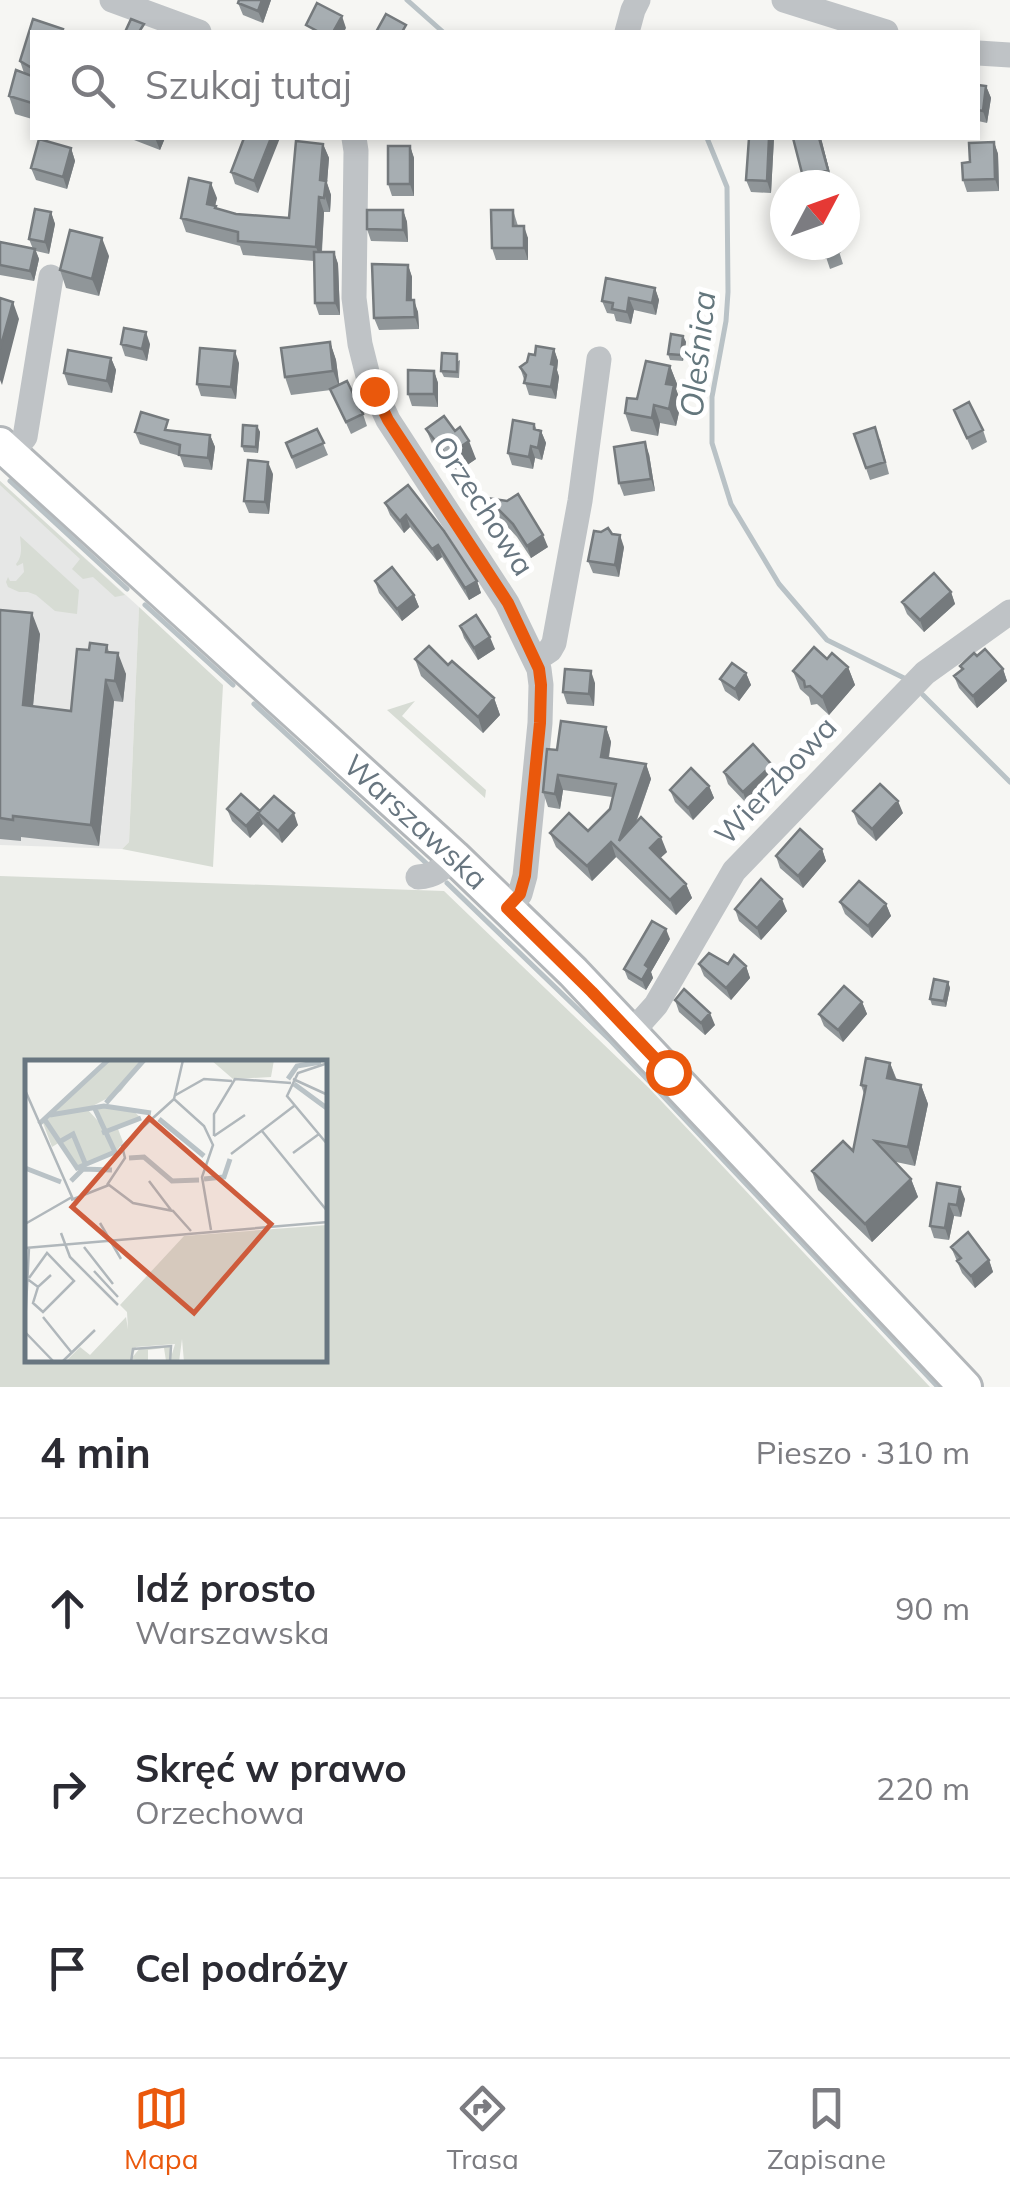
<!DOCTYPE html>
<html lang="pl">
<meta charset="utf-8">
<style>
body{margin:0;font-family:Mulish,sans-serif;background:#f2f2f3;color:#2b2b33}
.compass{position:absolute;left:770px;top:170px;width:90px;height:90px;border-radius:50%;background:#fff;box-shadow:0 5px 15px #0003;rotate:49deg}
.stop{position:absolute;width:30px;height:30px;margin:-22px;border:8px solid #ea580c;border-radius:50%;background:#fff}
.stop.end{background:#ea580c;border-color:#fff;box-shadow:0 2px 10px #0008}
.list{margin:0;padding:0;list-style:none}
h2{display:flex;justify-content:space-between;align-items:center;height:130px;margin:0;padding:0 40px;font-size:42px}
h2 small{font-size:32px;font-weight:400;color:#7c7c81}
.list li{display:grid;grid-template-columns:65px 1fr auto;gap:30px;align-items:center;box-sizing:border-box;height:180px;padding:0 40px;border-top:2px solid #e1e1e2}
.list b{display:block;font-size:38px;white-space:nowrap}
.list p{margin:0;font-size:32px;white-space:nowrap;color:#7c7c81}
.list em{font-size:32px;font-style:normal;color:#7c7c81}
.icon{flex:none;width:55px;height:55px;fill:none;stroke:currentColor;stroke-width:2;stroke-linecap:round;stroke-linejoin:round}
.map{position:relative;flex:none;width:1010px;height:1387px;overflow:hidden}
.search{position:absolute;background:#fff;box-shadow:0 5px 15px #0003;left:30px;right:30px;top:30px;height:110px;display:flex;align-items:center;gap:25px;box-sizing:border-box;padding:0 35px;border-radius:0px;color:#7c7c81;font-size:38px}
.sheet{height:670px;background:#fff}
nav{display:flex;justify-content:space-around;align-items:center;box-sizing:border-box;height:140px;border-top:2px solid #e1e1e2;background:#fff;font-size:28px;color:#7c7c81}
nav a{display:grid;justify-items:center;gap:5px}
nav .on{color:#ea580c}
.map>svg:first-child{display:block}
.built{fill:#e6e7e6}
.green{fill:#d7dcd4;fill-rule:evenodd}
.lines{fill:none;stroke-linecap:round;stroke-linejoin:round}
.stream{stroke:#b9c2c6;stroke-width:5}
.major-casing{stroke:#b3b7ba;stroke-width:38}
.minor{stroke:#bfc3c6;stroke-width:25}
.major{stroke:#fff;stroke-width:32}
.wall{fill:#909699}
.shaded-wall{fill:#757a7d}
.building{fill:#a7aeb2;stroke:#757a7d;stroke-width:2.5}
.route{stroke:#ea580c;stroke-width:12}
.labels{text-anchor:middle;stroke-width:10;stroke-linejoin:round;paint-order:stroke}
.street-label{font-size:30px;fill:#687680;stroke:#fff}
.water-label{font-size:32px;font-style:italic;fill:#64777d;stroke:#fff}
.inset-river{fill:none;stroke:#b9c2c6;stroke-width:5}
.inset-road{fill:none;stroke:#b0b7bb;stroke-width:2.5}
.view{fill:#ce5b3b;fill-opacity:0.15;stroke:#ce5b3b;stroke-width:5}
.inset-edge{fill:none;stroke:#687680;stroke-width:5}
</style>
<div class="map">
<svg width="1010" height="1387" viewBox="0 0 1010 1387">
<rect width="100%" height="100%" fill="#f6f6f3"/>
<path class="built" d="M 0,481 L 139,607 L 129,842 L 122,849 L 0,845 Z"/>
<path class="green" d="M 0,481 L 125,595 L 115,597 L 93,577 L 83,579 L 72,569 L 80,559 L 0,485 Z
M 20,536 L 79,590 L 77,614 L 55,611 L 36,595 L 28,592 L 19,592 L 8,587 L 6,582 L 8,577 L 10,581 L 16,581 L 24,572 L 23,563 L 17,566 L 16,564 C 23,556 21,546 20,536 Z
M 139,607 L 223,685 L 213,867 L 122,849 L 129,842 Z
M 415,701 L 402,716 L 486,790 L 485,798 L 387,710 Z
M 0,876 L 444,891 L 649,1088 L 930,1387 L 0,1387 ZM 28,1062 L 325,1062 L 325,1360 L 28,1360 Z"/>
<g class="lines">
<path class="stream" d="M 407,0 L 443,32
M 707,138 L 727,187 L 728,292 L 726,321 L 712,397 L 712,443 L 731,504 L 779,584 L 827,640 L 904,678
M 10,481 L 127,589
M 145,605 L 233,685
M 923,695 L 1010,782
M 254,704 L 426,863
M 447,883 L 611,1041 L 938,1387"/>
<g class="major-casing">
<g id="major">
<path id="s1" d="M 0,444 L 454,857 L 573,972 L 965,1387"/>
</g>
</g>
<path class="minor" d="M 112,0 L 199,32
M 784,0 L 886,32
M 627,32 L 633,10 L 638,0
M 978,53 L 1010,55
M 354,138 L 356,151 L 354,298 L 360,344 L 368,376 L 388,420 L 507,603 L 539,669 L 541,685 L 540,723 L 525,876 L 520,894 L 507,909
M 11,453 L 25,437 L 51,277
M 535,660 L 550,650 L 554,643 L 580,501 L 599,359
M 418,877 C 435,876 442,869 454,857
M 631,1033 L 656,1005 L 734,871 L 925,673 L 1010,612"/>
<use href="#major" class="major"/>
</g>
<path class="wall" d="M 271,0 L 263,23 L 243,15 L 238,3 Z
M 33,19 L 63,29 L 64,32 L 32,32 L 32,119 L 15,114 L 9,96 L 16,70 L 24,73 L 20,61 Z
M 978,85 L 986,86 L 991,98 L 987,123 L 978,121 Z
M 134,138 L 165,138 L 160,150 L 134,140 Z
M 244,138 L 258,193 L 235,184 L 231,172 Z
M 749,138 L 774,138 L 771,193 L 751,192 L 746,180 Z
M 793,138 L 821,138 L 833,185 L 806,185 Z
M 994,142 L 998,154 L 999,191 L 967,192 L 963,180 L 970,162 Z
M 323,144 L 329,158 L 327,183 L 331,195 L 330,212 L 324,212 L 322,252 L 334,252 L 338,264 L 340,315 L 319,315 L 315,303 L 314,261 L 243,255 L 240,246 L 186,232 L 181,218 L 217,198 L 215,206 L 217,209 L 236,214 L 289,218 Z
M 410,146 L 414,158 L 414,196 L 392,196 L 388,184 Z
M 71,148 L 75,161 L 67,189 L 36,180 L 31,168 Z
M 403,210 L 407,222 L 408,242 L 371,241 L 367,229 Z
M 513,210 L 518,226 L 528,238 L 528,260 L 496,260 L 492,248 Z
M 51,212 L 55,224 L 49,254 L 36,251 L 39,259 L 34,281 L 0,275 L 0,242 L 33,249 L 29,239 Z
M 822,245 L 837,245 L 843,264 L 830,269 Z
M 109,256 L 99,296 L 66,288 L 60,270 Z
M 408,265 L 412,277 L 412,300 L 418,312 L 419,329 L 379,330 L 374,318 Z
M 655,288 L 659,300 L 656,315 L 634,310 L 631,324 L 616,321 L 614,314 L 607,313 L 602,301 Z
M 683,336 L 686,342 L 683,361 L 670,360 L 668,354 Z
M 330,342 L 336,360 L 339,385 L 363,414 L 367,426 L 351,434 L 331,390 L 291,395 L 285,377 Z
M 121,344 L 150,344 L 147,361 L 125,356 Z
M 554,349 L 558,361 L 557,370 L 559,377 L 556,399 L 529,395 L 520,367 L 535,355 Z
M 111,358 L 116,370 L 112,393 L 68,385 L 64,373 Z
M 460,360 L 459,378 L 444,377 L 441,371 Z
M 239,363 L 236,399 L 201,396 L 197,384 Z
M 670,366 L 677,384 L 676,389 L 681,403 L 676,426 L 660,423 L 658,436 L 631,431 L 625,413 Z
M 434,371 L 438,383 L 438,407 L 412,406 L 408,394 Z
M 954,410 L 983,430 L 987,442 L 972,450 Z
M 534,424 L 537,430 L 541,431 L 546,443 L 542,460 L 535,458 L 533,469 L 512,465 L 508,453 Z
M 257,426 L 260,432 L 258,453 L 244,452 L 242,446 Z
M 317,429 L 328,455 L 296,469 L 286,443 Z
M 426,429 L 455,431 L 476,459 L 454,474 L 433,446 Z
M 172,430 L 210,435 L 215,447 L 212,470 L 184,467 L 180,456 L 140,444 L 135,432 Z
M 854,434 L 880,439 L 889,474 L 870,480 Z
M 649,454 L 655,491 L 624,496 L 619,483 Z
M 273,474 L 269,514 L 249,513 L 244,501 Z
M 487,498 L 548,547 L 531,558 L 517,537 L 492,510 Z
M 385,503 L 444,531 L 477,581 L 481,593 L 469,600 L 442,557 L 437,561 L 410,527 L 404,533 L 390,515 Z
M 624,547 L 619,577 L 593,573 L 588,561 Z
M 375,581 L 414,595 L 419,607 L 402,621 L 379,593 Z
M 951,592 L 955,604 L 924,632 L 907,614 L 902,602 Z
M 0,610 L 40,634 L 33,706 L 71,711 L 89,650 L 107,645 L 109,652 L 126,674 L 123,702 L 114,701 L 99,846 L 21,837 L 21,841 L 0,839 Z
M 460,626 L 495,649 L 478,660 L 464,638 Z
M 977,656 L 1003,669 L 1007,681 L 977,708 L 959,688 L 954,676 L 962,669 L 960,666 Z
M 415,659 L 448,665 L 494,698 L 500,715 L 483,733 L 421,676 Z
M 827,659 L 848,667 L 855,685 L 829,715 L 817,704 L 811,705 L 809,697 L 800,689 L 793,671 Z
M 746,673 L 751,685 L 739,701 L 725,691 L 720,679 Z
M 595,683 L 594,706 L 567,704 L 563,692 Z
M 606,727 L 611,742 L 609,758 L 646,764 L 651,779 L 636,823 L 667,852 L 660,858 L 686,884 L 692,898 L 676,915 L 616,857 L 592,881 L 556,847 L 550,833 L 588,831 L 610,809 L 612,797 L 563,790 L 560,809 L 548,807 L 543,792 L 557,750 Z
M 772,765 L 777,777 L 747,804 L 728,784 L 724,772 Z
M 709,786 L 714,798 L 693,820 L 675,802 L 670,790 Z
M 227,809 L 260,811 L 298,825 L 282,843 L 263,824 L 250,838 L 232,821 Z
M 853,811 L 903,813 L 876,841 L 858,824 Z
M 822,849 L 826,861 L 803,888 L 780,868 L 776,856 Z
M 840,902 L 886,904 L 891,916 L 872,938 L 845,914 Z
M 735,909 L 787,911 L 761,940 L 739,921 Z
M 670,939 L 651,972 L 653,978 L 646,990 L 628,979 L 624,969 Z
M 699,964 L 746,966 L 750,978 L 731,1000 L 704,976 Z
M 948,982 L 950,988 L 946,1007 L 932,1005 L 930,999 Z
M 675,1000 L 715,1025 L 705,1035 L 679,1012 Z
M 862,1002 L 867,1014 L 843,1042 L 824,1026 L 819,1014 Z
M 890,1063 L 897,1080 L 921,1085 L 928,1104 L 915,1166 L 896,1162 L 911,1179 L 918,1197 L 872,1242 L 818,1190 L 812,1171 L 853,1151 L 864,1094 L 861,1085 Z
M 937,1183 L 965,1199 L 961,1217 L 954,1216 L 949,1240 L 934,1238 L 930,1226 Z
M 951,1247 L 989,1260 L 993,1272 L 975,1288 L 962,1273 Z"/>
<path class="shaded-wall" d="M 262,0 L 271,0 L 263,23 L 258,11 Z
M 342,16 L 346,28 L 344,32 L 333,32 Z
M 986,86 L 991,98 L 987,123 L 983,111 Z
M 155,138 L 165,138 L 160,150 Z
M 271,138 L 280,138 L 258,193 L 254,181 Z
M 769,138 L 774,138 L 771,193 L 767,181 Z
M 819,138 L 821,138 L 833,185 L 828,170 Z
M 994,142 L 998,154 L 999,191 L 995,179 Z
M 323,144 L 329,158 L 327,183 L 331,195 L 330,212 L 320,180 Z
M 410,146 L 414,158 L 414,196 L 410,184 Z
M 71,148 L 75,161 L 67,189 L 63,177 Z
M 211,183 L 217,198 L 212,218 L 207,204 Z
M 319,197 L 324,212 L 321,261 L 316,247 Z
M 403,210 L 407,222 L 408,242 L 403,230 Z
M 51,212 L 55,224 L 49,254 L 45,242 Z
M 524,226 L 528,238 L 528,260 L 524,248 Z
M 102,238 L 109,256 L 99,296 L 92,279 Z
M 35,249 L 39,259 L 34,281 L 30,271 Z
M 334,252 L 338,264 L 340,315 L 335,303 Z
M 408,265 L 412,277 L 411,312 L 407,300 Z
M 655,288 L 659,300 L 656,315 L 652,303 Z
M 629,298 L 634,310 L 631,324 L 627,312 Z
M 414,300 L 418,312 L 419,329 L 415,317 Z
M 13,302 L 19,319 L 2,385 L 0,380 L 0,349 Z
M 146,332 L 150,344 L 147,361 L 142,349 Z
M 683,336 L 686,342 L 683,361 L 681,355 Z
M 330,342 L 336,360 L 340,389 L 333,371 Z
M 554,349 L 558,361 L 557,370 L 559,377 L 556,399 L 551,387 L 551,364 Z
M 235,351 L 239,363 L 236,399 L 231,387 Z
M 111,358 L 116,370 L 112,393 L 107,381 Z
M 670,366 L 677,384 L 676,389 L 681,403 L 676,426 L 669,409 L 666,384 Z
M 434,371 L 438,383 L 438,407 L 434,394 Z
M 654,405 L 660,423 L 658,436 L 652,418 Z
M 257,426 L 260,432 L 258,453 L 256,447 Z
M 541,431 L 546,443 L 542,460 L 538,448 Z
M 210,435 L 215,447 L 212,470 L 208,458 Z
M 469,441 L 476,459 L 454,474 L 447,456 Z
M 645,442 L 649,454 L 655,491 L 651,479 Z
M 531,446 L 535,458 L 533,469 L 529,457 Z
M 268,462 L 273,474 L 269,514 L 265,502 Z
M 406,515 L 410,527 L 404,533 L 400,521 Z
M 543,535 L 548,547 L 531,558 L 527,546 Z
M 620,535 L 624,547 L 619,577 L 615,565 Z
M 438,545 L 442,557 L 437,561 L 432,549 Z
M 477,581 L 481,593 L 469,600 L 465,588 Z
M 951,592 L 955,604 L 924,632 L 920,620 Z
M 414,595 L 419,607 L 402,621 L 397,609 Z
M 32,613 L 40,634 L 31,726 L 23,705 Z
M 490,637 L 495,649 L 478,660 L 474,648 Z
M 118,653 L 126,674 L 123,702 L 115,681 Z
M 848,667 L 855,685 L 829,715 L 822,697 Z
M 1003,669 L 1007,681 L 977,708 L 973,696 Z
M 591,671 L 595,683 L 594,706 L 589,694 Z
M 746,673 L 751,685 L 739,701 L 735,689 Z
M 106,680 L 114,701 L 99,846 L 91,825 Z
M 494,698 L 500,715 L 483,733 L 478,717 Z
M 606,727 L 611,742 L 606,772 L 601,757 Z
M 646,764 L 651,779 L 624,855 L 619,841 Z
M 772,765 L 777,777 L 747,804 L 743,792 Z
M 558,775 L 563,790 L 560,809 L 555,794 Z
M 709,786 L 714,798 L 693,820 L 688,808 Z
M 898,801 L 903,813 L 876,841 L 872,829 Z
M 258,813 L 263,824 L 250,838 L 246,826 Z
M 294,813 L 298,825 L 282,843 L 278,831 Z
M 661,837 L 667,852 L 655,863 L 650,848 Z
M 611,842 L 616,857 L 592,881 L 587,866 Z
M 822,849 L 826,861 L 803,888 L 798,876 Z
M 686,884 L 692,898 L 676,915 L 670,900 Z
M 782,899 L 787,911 L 761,940 L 757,928 Z
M 886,904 L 891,916 L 872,938 L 868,926 Z
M 666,929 L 670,939 L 651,972 L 653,978 L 646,990 L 642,980 L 645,965 Z
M 746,966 L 750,978 L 731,1000 L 726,988 Z
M 948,982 L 950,988 L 946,1007 L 944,1001 Z
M 862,1002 L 867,1014 L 843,1042 L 838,1030 Z
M 710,1013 L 715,1025 L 705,1035 L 701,1023 Z
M 890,1063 L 897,1082 L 887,1078 Z
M 921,1085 L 928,1104 L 915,1166 L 908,1147 Z
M 911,1179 L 918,1197 L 872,1242 L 865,1224 Z
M 960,1187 L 965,1199 L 961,1217 L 957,1205 Z
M 949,1204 L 954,1216 L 949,1240 L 945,1228 Z
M 989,1260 L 993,1272 L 975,1288 L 971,1276 Z"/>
<path class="building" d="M 239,0 L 262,0 L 258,11 L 238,3 Z
M 317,3 L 342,16 L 333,32 L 319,32 L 306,25 Z
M 386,14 L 406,25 L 402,32 L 376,32 Z
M 33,19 L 63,29 L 62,32 L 32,32 L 32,68 L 20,61 Z
M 131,19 L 144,24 L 139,32 L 125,32 Z
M 16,70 L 32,76 L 32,103 L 9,96 Z
M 978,85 L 986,86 L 983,111 L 978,110 Z
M 244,138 L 271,138 L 254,181 L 231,172 Z
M 749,138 L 769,138 L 767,181 L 746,180 Z
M 793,138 L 819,138 L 828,170 L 803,177 Z
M 39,139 L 71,148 L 63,177 L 31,168 Z
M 296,141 L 323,144 L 320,180 L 326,181 L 324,198 L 319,197 L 316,247 L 238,241 L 238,232 L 181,218 L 189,178 L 211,183 L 207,204 L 216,206 L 215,208 L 236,214 L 289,218 Z
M 994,142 L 995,179 L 963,180 L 962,163 L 970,162 L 969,143 Z
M 388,146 L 410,146 L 410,184 L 388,184 Z
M 35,209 L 51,212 L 45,242 L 29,239 Z
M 367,210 L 403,210 L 403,230 L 367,229 Z
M 491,210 L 513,210 L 513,226 L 524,226 L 524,248 L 492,248 Z
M 70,230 L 102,238 L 92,279 L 60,270 Z
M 0,242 L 35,249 L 30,271 L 0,265 Z
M 822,245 L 837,245 L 839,252 L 826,257 Z
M 314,252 L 334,252 L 335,303 L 315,303 Z
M 372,264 L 408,265 L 407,300 L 414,300 L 415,317 L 374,318 Z
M 606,278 L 655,288 L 652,303 L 629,298 L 627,312 L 612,309 L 613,303 L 602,301 Z
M 0,298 L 13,302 L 0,349 Z
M 124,328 L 146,332 L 142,349 L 121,344 Z
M 671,334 L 683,336 L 681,355 L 668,354 Z
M 330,342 L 333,371 L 285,377 L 281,348 Z
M 536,346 L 554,349 L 551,364 L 555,365 L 551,387 L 524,383 L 526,375 L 520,367 L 527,362 L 529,354 L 535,355 Z
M 200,348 L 235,351 L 231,387 L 197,384 Z
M 68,350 L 111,358 L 107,381 L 64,373 Z
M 442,353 L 457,354 L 457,372 L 441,371 Z
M 646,361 L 670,366 L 666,384 L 674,385 L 669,409 L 654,405 L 652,418 L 625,413 L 627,398 L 637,399 Z
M 408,370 L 434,371 L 434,394 L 408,394 Z
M 347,381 L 363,414 L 346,422 L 330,389 Z
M 969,402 L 983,430 L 967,438 L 954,410 Z
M 141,412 L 168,420 L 165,430 L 210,435 L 208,458 L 179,455 L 180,445 L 135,432 Z
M 444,416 L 455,431 L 460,427 L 469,441 L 447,456 L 426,429 Z
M 513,420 L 534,424 L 534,429 L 541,431 L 538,448 L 531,446 L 529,457 L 508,453 Z
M 243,425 L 257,426 L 256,447 L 242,446 Z
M 875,427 L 885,462 L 866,468 L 854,434 Z
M 317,429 L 324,443 L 292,457 L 286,443 Z
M 645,442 L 651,479 L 619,483 L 614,447 Z
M 248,460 L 268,462 L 265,502 L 244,501 Z
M 408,485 L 444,531 L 477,581 L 465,588 L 438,545 L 432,549 L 406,515 L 400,521 L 385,503 Z
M 518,494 L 543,535 L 527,546 L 513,524 L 487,498 L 507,501 Z
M 608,528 L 612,534 L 620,535 L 615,565 L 588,561 L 594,531 L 601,532 Z
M 392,567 L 414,595 L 397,609 L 375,581 Z
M 934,573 L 951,592 L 920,620 L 902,602 Z
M 0,610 L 32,613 L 23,705 L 71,711 L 77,649 L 89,650 L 90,643 L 107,645 L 106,652 L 118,653 L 115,681 L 106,680 L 91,825 L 13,816 L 13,820 L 0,818 Z
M 476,615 L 490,637 L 474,648 L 460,626 Z
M 429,646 L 448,665 L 452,661 L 494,698 L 478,717 L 415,659 Z
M 814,647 L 827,659 L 832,653 L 848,667 L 822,697 L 810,686 L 805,687 L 804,681 L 793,671 Z
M 985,649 L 1003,669 L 973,696 L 954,676 L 963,669 L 960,666 L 974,653 L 977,656 Z
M 732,663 L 746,673 L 735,689 L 720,679 Z
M 565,669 L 591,671 L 589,694 L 563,692 Z
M 561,721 L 606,727 L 601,757 L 646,764 L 619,841 L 641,817 L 661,837 L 650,848 L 686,884 L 670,900 L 611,842 L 587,866 L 550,833 L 569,813 L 588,831 L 610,809 L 616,784 L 558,775 L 555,794 L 543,792 L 547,749 L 557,750 Z
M 753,744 L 772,765 L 743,792 L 724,772 Z
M 691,768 L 709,786 L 688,808 L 670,790 Z
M 880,784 L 898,801 L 872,829 L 853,811 Z
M 241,794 L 260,811 L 246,826 L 227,809 Z
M 274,796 L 294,813 L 278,831 L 258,813 Z
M 800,829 L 822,849 L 798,876 L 776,856 Z
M 761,879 L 782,899 L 757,928 L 735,909 Z
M 859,881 L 886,904 L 868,926 L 840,902 Z
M 652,921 L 666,929 L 645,965 L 649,968 L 642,980 L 624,969 Z
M 709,953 L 728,964 L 734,955 L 746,966 L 726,988 L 699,964 Z
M 934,979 L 948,982 L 944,1001 L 930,999 Z
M 844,986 L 862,1002 L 838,1030 L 819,1014 Z
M 684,989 L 710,1013 L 701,1023 L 675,1000 Z
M 866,1058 L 890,1063 L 887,1078 L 921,1085 L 908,1147 L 875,1141 L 911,1179 L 865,1224 L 812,1171 L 843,1141 L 853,1151 L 866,1086 L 861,1085 Z
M 937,1183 L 960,1187 L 957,1205 L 949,1204 L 945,1228 L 930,1226 Z
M 968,1232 L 989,1260 L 971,1276 L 957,1261 L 961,1258 L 951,1247 Z"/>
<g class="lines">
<path class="route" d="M 374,391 L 388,420 L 508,603 L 539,669 L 541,685 L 540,723 L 525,876 L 520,894 L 507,908 L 592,992 L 668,1072"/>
</g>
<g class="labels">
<g class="street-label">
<text transform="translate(483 506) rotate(57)" y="10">Orzechowa</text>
<text transform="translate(776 781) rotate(-47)" y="10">Wierzbowa</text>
<text dy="10" stroke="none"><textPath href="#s1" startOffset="562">Warszawska</textPath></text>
</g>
<g class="water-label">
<text transform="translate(698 354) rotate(-84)" y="11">Oleśnica</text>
</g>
</g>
<g transform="translate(25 1060)">
<rect width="302" height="302" fill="#f6f6f3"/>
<path d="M 85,0 L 118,0 L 96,31 L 62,49 L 74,62 L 71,50 L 79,47 L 105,48 L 116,58 L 93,69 L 98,82 L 91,92 L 52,107 L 35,82 L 27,87 L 18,63 ZM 186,0 L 229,1 L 249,0 L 246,17 L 208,19 ZM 302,165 L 302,302 L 159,302 L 157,279 L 154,302 L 141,301 L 139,288 L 123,290 L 123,302 L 106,299 L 115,288 L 144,286 L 147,294 L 150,284 L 111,287 L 105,302 L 40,302 L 55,287 L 65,295 L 101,257 L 103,269 L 102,252 L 95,245 L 159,176 Z" fill="#d7dcd4"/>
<path class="inset-river" d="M 263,19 L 272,6 L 296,2M 269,24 L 303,49M 81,43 L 119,0M 25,55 L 79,46 L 126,53M 134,59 L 179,96M 20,60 L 52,108 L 90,92 L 70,49M 14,64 L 83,0M 77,73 L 116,58M 36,81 L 48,74 L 60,103M 104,98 L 119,97 L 147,121 L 174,120M 0,108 L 36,122M 179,119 L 199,117 L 205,99M 46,121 L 58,109 L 87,110"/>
<path class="inset-road" d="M 303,3 L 273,13 L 262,36 L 303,85M 268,19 L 303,35M 0,30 L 47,137 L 0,164M 149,36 L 179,19 L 207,21M 149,39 L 179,66 L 188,85 L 177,117 L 186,170M 149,39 L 158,0M 237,71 L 303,152M 189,76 L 189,54 L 210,19 L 266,23M 189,76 L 220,55M 268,93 L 294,74M 206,94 L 269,46M 124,121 L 146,150M 82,125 L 100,98 L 97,86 L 149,39M 46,140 L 84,125 L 108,143 L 148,151 L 166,171M 75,163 L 96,199M 36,173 L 45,197 L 93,245M 59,187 L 88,224M 0,188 L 303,162M 69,211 L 93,237M 1,218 L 13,227 L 26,215M 4,218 L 22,193 L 49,221 L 18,252 L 8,243 L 13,227M 18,257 L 47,293M 0,266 L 4,188M 0,272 L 29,302M 37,302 L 70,270M 106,302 L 108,289 L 146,286 L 145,302"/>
<path class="view" d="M 124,58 L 246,164 L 169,253 L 47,147 Z"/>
<rect width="302" height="302" class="inset-edge"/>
</g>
</svg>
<svg class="compass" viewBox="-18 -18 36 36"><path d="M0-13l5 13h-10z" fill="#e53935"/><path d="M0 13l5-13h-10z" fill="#7c7c81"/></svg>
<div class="stop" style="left:668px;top:1072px"></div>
<div class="stop end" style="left:374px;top:391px"></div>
<div class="search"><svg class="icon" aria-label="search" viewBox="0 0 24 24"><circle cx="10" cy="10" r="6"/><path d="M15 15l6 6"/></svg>Szukaj tutaj</div>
</div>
<section class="sheet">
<h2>4 min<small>Pieszo · 310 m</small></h2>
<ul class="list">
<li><svg class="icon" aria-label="ahead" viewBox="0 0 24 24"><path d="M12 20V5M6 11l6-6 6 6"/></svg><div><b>Idź prosto</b><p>Warszawska</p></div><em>90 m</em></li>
<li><svg class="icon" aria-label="right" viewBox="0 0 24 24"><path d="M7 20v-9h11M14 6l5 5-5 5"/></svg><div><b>Skręć w prawo</b><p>Orzechowa</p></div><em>220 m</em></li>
<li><svg class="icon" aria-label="arrive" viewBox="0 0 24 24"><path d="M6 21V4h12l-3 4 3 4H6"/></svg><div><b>Cel podróży</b></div></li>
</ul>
</section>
<nav>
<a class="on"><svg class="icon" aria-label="map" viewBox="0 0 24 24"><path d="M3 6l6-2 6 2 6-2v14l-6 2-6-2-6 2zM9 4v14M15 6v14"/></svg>Mapa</a>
<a><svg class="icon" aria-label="directions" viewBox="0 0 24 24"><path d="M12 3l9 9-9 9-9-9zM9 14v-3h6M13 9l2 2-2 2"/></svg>Trasa</a>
<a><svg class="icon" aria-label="saved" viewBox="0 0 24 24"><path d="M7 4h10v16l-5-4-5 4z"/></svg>Zapisane</a>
</nav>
